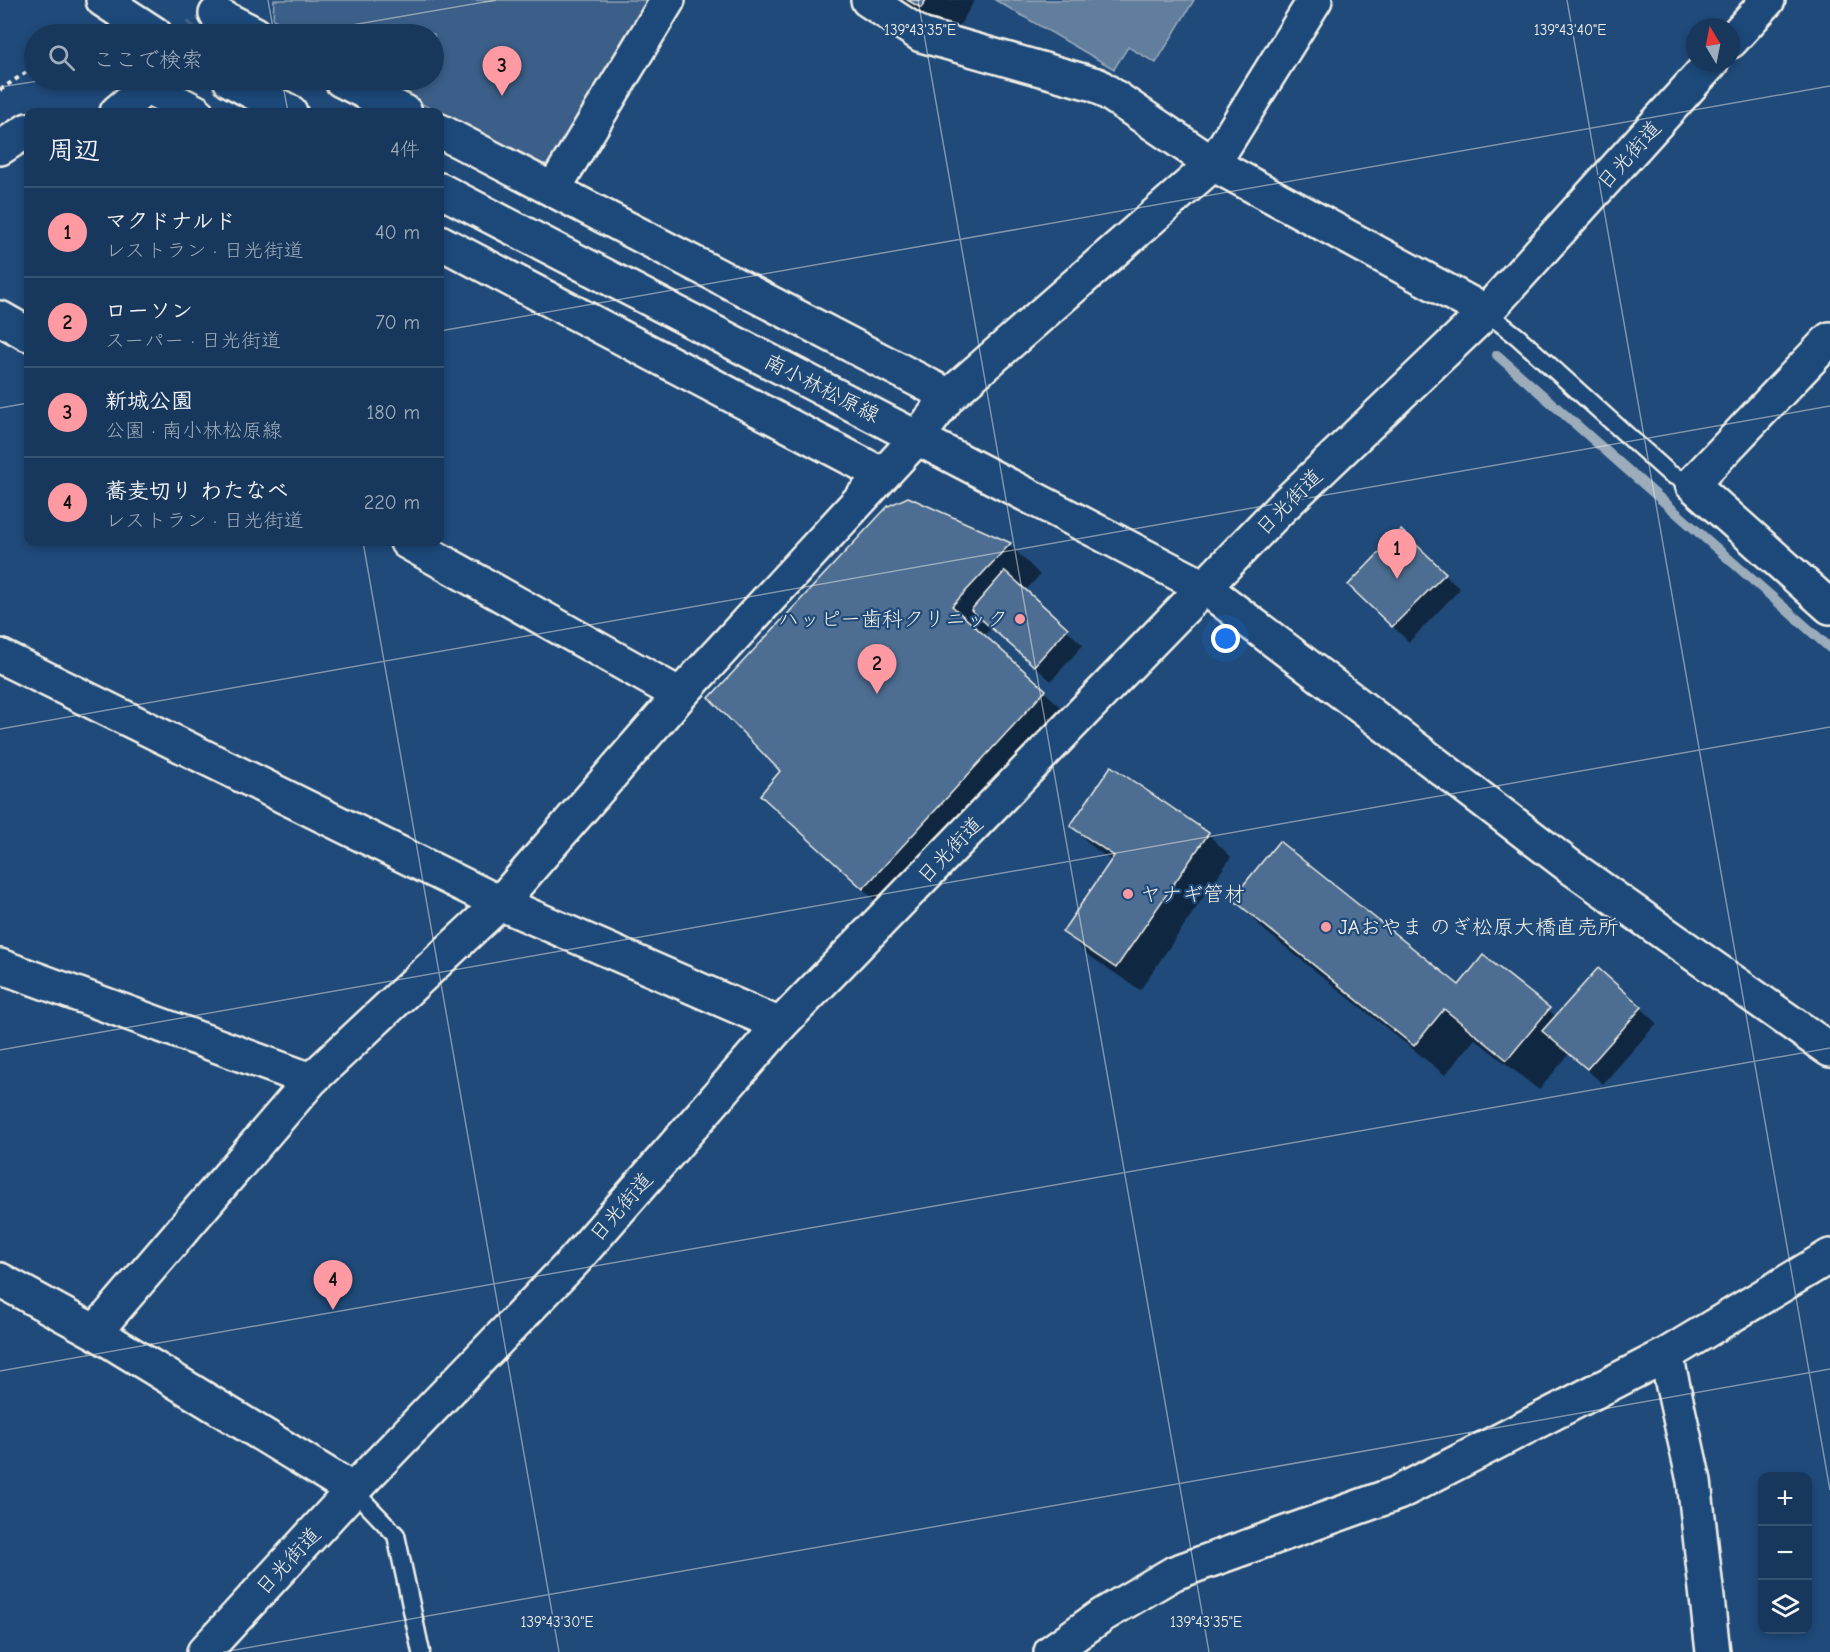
<!DOCTYPE html>
<html lang="ja">
<meta charset="utf-8">
<style>
body{margin:0;font-family:"Comic Neue","Klee One",sans-serif;background:#244365;color:#f1f3f6}
.controls{position:absolute;right:18px;bottom:18px;display:grid;overflow:hidden;border-radius:12px;box-shadow:0 3px 9px #0003}
.controls button{width:54px;height:54px;display:grid;place-items:center;padding:0;border:0;border-bottom:2px solid #365272;background:#17385c;color:#f1f3f6;font:30px sans-serif}
.compass{position:absolute;left:1686px;top:18px;width:54px;height:54px;border-radius:50%;background:#17385c;box-shadow:0 3px 9px #0003;rotate:350deg}
.you{position:absolute;left:1226px;top:639px;width:21px;height:21px;margin:-15px;border:4px solid #fff;border-radius:50%;background:#1a73e8;box-shadow:0 0 0 9px #1a73e833}
.badge{display:grid;place-items:center;width:39px;height:39px;border-radius:50%;background:#ff9aa2;color:#111;font-size:20px;font-weight:700}
.pin{position:absolute;translate:-50% -50px;filter:drop-shadow(0 2px 3px #0008)}
.pin::after{content:'';position:absolute;top:32px;width:21px;height:18px;background:inherit;clip-path:polygon(0 0,100% 0,50% 100%)}
.list{margin:0;padding:0;list-style:none}
h2{display:flex;justify-content:space-between;align-items:center;height:78px;margin:0;padding:0 24px;font-size:26px}
h2 small{font-size:20px;font-weight:400;color:#9eacbb}
.list li{display:grid;grid-template-columns:39px 1fr auto;gap:18px;align-items:center;box-sizing:border-box;height:90px;padding:0 24px;border-top:2px solid #365272}
.list b{display:block;font-size:22px;white-space:nowrap}
.list p{margin:0;font-size:20px;white-space:nowrap;color:#9eacbb}
.list em{font-size:20px;font-style:normal;color:#9eacbb}
.icon{flex:none;width:33px;height:33px;fill:none;stroke:currentColor;stroke-width:2;stroke-linecap:round;stroke-linejoin:round}
.map{position:relative;flex:none;width:1830px;height:1652px;overflow:hidden}
.search{position:absolute;background:#17385c;box-shadow:0 3px 9px #0003;left:24px;top:24px;width:420px;height:66px;display:flex;align-items:center;gap:15px;box-sizing:border-box;padding:0 21px;border-radius:33px;color:#9eacbb;font-size:22px}
.panel{position:absolute;background:#17385c;box-shadow:0 3px 9px #0003;left:24px;top:108px;width:420px;height:438px;border-radius:12px}
.map>svg:first-child{display:block}
.green{fill:#3a5f88;stroke:#97a8b8;stroke-width:1.5}
.water{fill:#627e9d;stroke:#9cacbb;stroke-width:1.5}
.shadow{fill:#0007}
.lines{fill:none;stroke-linecap:round;stroke-linejoin:round}
.stream{stroke:#9cacbb;stroke-width:10}
.building{fill:#4d6e92;stroke:#f4f1e8;stroke-width:1.5}
.minor-tunnel{stroke:#3f638a;stroke-width:33;stroke-dasharray:33 16;stroke-linecap:butt}
.service-casing{stroke:#f4f1e8;stroke-width:21}
.minor-casing{stroke:#f4f1e8;stroke-width:38}
.tertiary-casing{stroke:#f4f1e8;stroke-width:38}
.secondary-casing{stroke:#f4f1e8;stroke-width:38}
.trunk-casing{stroke:#f4f1e8;stroke-width:38}
.path{stroke:#f4f1e8;stroke-width:4;stroke-dasharray:4.5 4.5;stroke-linecap:butt}
.service{stroke:#1f4a7a;stroke-width:16}
.minor{stroke:#1f4a7a;stroke-width:33}
.tertiary{stroke:#1f4a7a;stroke-width:33}
.secondary{stroke:#1f4a7a;stroke-width:33}
.trunk{stroke:#1f4a7a;stroke-width:33}
.ticks{fill:none;stroke:#f4f1e8;stroke-width:1.5;stroke-opacity:0.45}
.poi-dot{fill:#ff9aa2;stroke:#1f4a7a;stroke-width:2}
.labels{text-anchor:middle;stroke-width:4.5;stroke-linejoin:round;paint-order:stroke}
.street-label{font-size:21px;fill:#f4f1e8;stroke:#1f4a7a}
.poi-label{font-size:21px;fill:#f4f1e8;stroke:#1f4a7a;text-anchor:start}
.ticks-label{font-size:15px;text-anchor:middle;fill:#f4f1e8;stroke:#1f4a7a;stroke-width:4.5;stroke-linejoin:round;paint-order:stroke}
</style>
<div class="map">
<svg width="1830" height="1652" viewBox="0 0 1830 1652">
<rect width="100%" height="100%" fill="#1f4a7a"/>
<filter id="ink" filterUnits="userSpaceOnUse"><feTurbulence type="fractalNoise" baseFrequency=".0167" numOctaves="2"/><feDisplacementMap in="SourceGraphic" scale="12" xChannelSelector="R" yChannelSelector="G"/><feConvolveMatrix kernelMatrix="1 2 1 2 8 2 1 2 1" color-interpolation-filters="sRGB"/></filter>
<g filter="url(#ink)">
<path class="green" d="M 274,0 L 651,0 L 555,161 L 534,167 L 380,80 L 434,80 L 434,34 L 300,34 L 273,19 Z"/>
<path class="water" d="M 995,0 L 1194,0 L 1156,63 L 1128,47 L 1114,69 Z"/>
<path class="shadow" d="M 890,0 L 975,0 L 952,38 Z
M 908,498 L 1010,545 L 1040,575 L 1025,591 L 1083,645 L 1051,681 L 991,628 L 984,636 L 1076,721 L 895,919 L 762,795 L 782,771 Z
M 1401,532 L 1460,589 L 1409,642 L 1365,600 Z
M 1072,826 L 1208,834 L 1231,857 L 1140,990 L 1088,955 L 1064,931 L 1112,861 L 1095,849 Z
M 1234,899 L 1459,987 L 1549,1010 L 1556,1017 L 1641,1008 L 1657,1023 L 1603,1084 L 1569,1054 L 1539,1090 L 1475,1039 L 1445,1075 L 1264,930 Z"/>
<g class="lines">
<path class="stream" d="M 1497,355 L 1830,648"/>
</g>
<path class="building" d="M 907,0 L 926,0 L 921,8 Z
M 908,497 L 1011,543 L 952,606 L 1046,690 L 863,889 L 760,795 L 780,771 L 709,698 L 888,506 Z
M 1401,530 L 1446,573 L 1392,627 L 1348,585 Z
M 1005,571 L 1068,628 L 1034,666 L 971,610 Z
M 1111,766 L 1209,833 L 1116,968 L 1062,932 L 1114,856 L 1070,826 Z
M 1279,841 L 1459,985 L 1483,955 L 1550,1008 L 1507,1060 L 1444,1009 L 1414,1046 L 1232,899 Z
M 1598,968 L 1642,1007 L 1587,1069 L 1542,1031 Z"/>
<g class="lines">
<path class="minor-tunnel" d="M 197,34 L 200,31"/>
<g class="service-casing">
<path id="service" d="M 1486,312 L 1518,337 L 1670,474 L 1692,484
M 353,1490 L 396,1535 L 421,1652"/>
</g>
<g class="minor-casing">
<path id="minor" d="M 868,0 L 921,35 L 1097,85 L 1213,164 L 1486,312
M 216,14 L 255,34
M 341,80 L 405,112
M 148,87 L 196,112
M 117,112 L 155,80
M 440,131 L 949,396
M 0,148 L 28,130
M 553,190 L 668,0
M 440,242 L 883,475
M 0,318 L 28,334
M 1830,339 L 1692,484 L 1830,607
M 407,542 L 680,695
M 0,656 L 500,903 L 780,1025
M 0,966 L 311,1080
M 0,1280 L 95,1332 L 353,1490
M 95,1332 L 311,1080 L 500,903 L 680,695 L 917,438 L 949,396 L 1213,164 L 1315,0
M 1666,1355 L 1694,1481 L 1713,1652
M 1051,1652 L 1101,1616 L 1174,1573 L 1398,1493 L 1666,1355 L 1830,1256"/>
</g>
<g class="tertiary-casing">
<path id="tertiary" d="M 1204,587 L 1572,868 L 1830,1050"/>
</g>
<g class="secondary-casing">
<path id="secondary" d="M 103,0 L 155,34
M 230,80 L 290,112
M 440,190 L 1204,587"/>
</g>
<g class="trunk-casing">
<path id="trunk" d="M 1731,41 L 1768,0
M 204,1652 L 353,1490 L 575,1260 L 780,1025 L 1280,509 L 1486,312 L 1711,63"/>
</g>
<path class="path" d="M 78,34 L 85,29
M 0,90 L 34,67"/>
<use href="#service" class="service"/>
<use href="#minor" class="minor"/>
<use href="#tertiary" class="tertiary"/>
<use href="#secondary" class="secondary"/>
<use href="#trunk" class="trunk"/>
</g>
</g>
<path class="ticks" d="M 268,0 L 274,34M 918,0 L 1209,1652M 1567,0 L 1830,1490M 300,34 L 496,0M 282,80 L 288,112M 0,87 L 45,80M 440,331 L 1830,86M 0,408 L 28,403M 363,542 L 559,1652M 0,729 L 1830,406M 0,1050 L 1830,727M 0,1371 L 1830,1048M 223,1652 L 1830,1369"/>
<g class="poi-dot">
<circle cx="1020" cy="619" r="6"/>
<circle cx="1128" cy="894" r="6"/>
<circle cx="1326" cy="927" r="6"/>
</g>
<g class="labels">
<g class="street-label">
<text transform="translate(1629 155) rotate(-48)" y="7">日光街道</text>
<text transform="translate(822 388) rotate(27)" y="7">南小林松原線</text>
<text transform="translate(1289 502) rotate(-45)" y="7">日光街道</text>
<text transform="translate(950 850) rotate(-46)" y="7">日光街道</text>
<text transform="translate(621 1207) rotate(-49)" y="7">日光街道</text>
<text transform="translate(288 1561) rotate(-47)" y="7">日光街道</text>
</g>
<g class="poi-label">
<text x="1008" y="626" text-anchor="end">ハッピー歯科クリニック</text>
<text x="1140" y="901">ヤナギ管材</text>
<text x="1338" y="934">JAおやま のぎ松原大橋直売所</text>
</g>
</g>
<g class="ticks-label">
<text x="920" y="35">139°43'35"E</text>
<text x="1570" y="35">139°43'40"E</text>
<text x="557" y="1627">139°43'30"E</text>
<text x="1206" y="1627">139°43'35"E</text>
</g>
</svg>
<div class="controls">
<button>+</button>
<button>−</button>
<button><svg class="icon" aria-label="layers" viewBox="0 0 24 24"><path d="M12 4l9 5-9 5-9-5zM3 14l9 5 9-5"/></svg></button>
</div>
<svg class="compass" viewBox="-18 -18 36 36"><path d="M0-13l5 13h-10z" fill="#e53935"/><path d="M0 13l5-13h-10z" fill="#9eacbb"/></svg>
<div class="you"></div>
<div class="pin badge" style="left:1397px;top:579px">1</div>
<div class="pin badge" style="left:877px;top:694px">2</div>
<div class="pin badge" style="left:502px;top:96px">3</div>
<div class="pin badge" style="left:333px;top:1310px">4</div>
<div class="search"><svg class="icon" aria-label="search" viewBox="0 0 24 24"><circle cx="10" cy="10" r="6"/><path d="M15 15l6 6"/></svg>ここで検索</div>
<section class="panel">
<h2>周辺<small>4件</small></h2>
<ul class="list">
<li><span class="badge">1</span><div><b>マクドナルド</b><p>レストラン · 日光街道</p></div><em>40 m</em></li>
<li><span class="badge">2</span><div><b>ローソン</b><p>スーパー · 日光街道</p></div><em>70 m</em></li>
<li><span class="badge">3</span><div><b>新城公園</b><p>公園 · 南小林松原線</p></div><em>180 m</em></li>
<li><span class="badge">4</span><div><b>蕎麦切り わたなべ</b><p>レストラン · 日光街道</p></div><em>220 m</em></li>
</ul>
</section>
</div>
